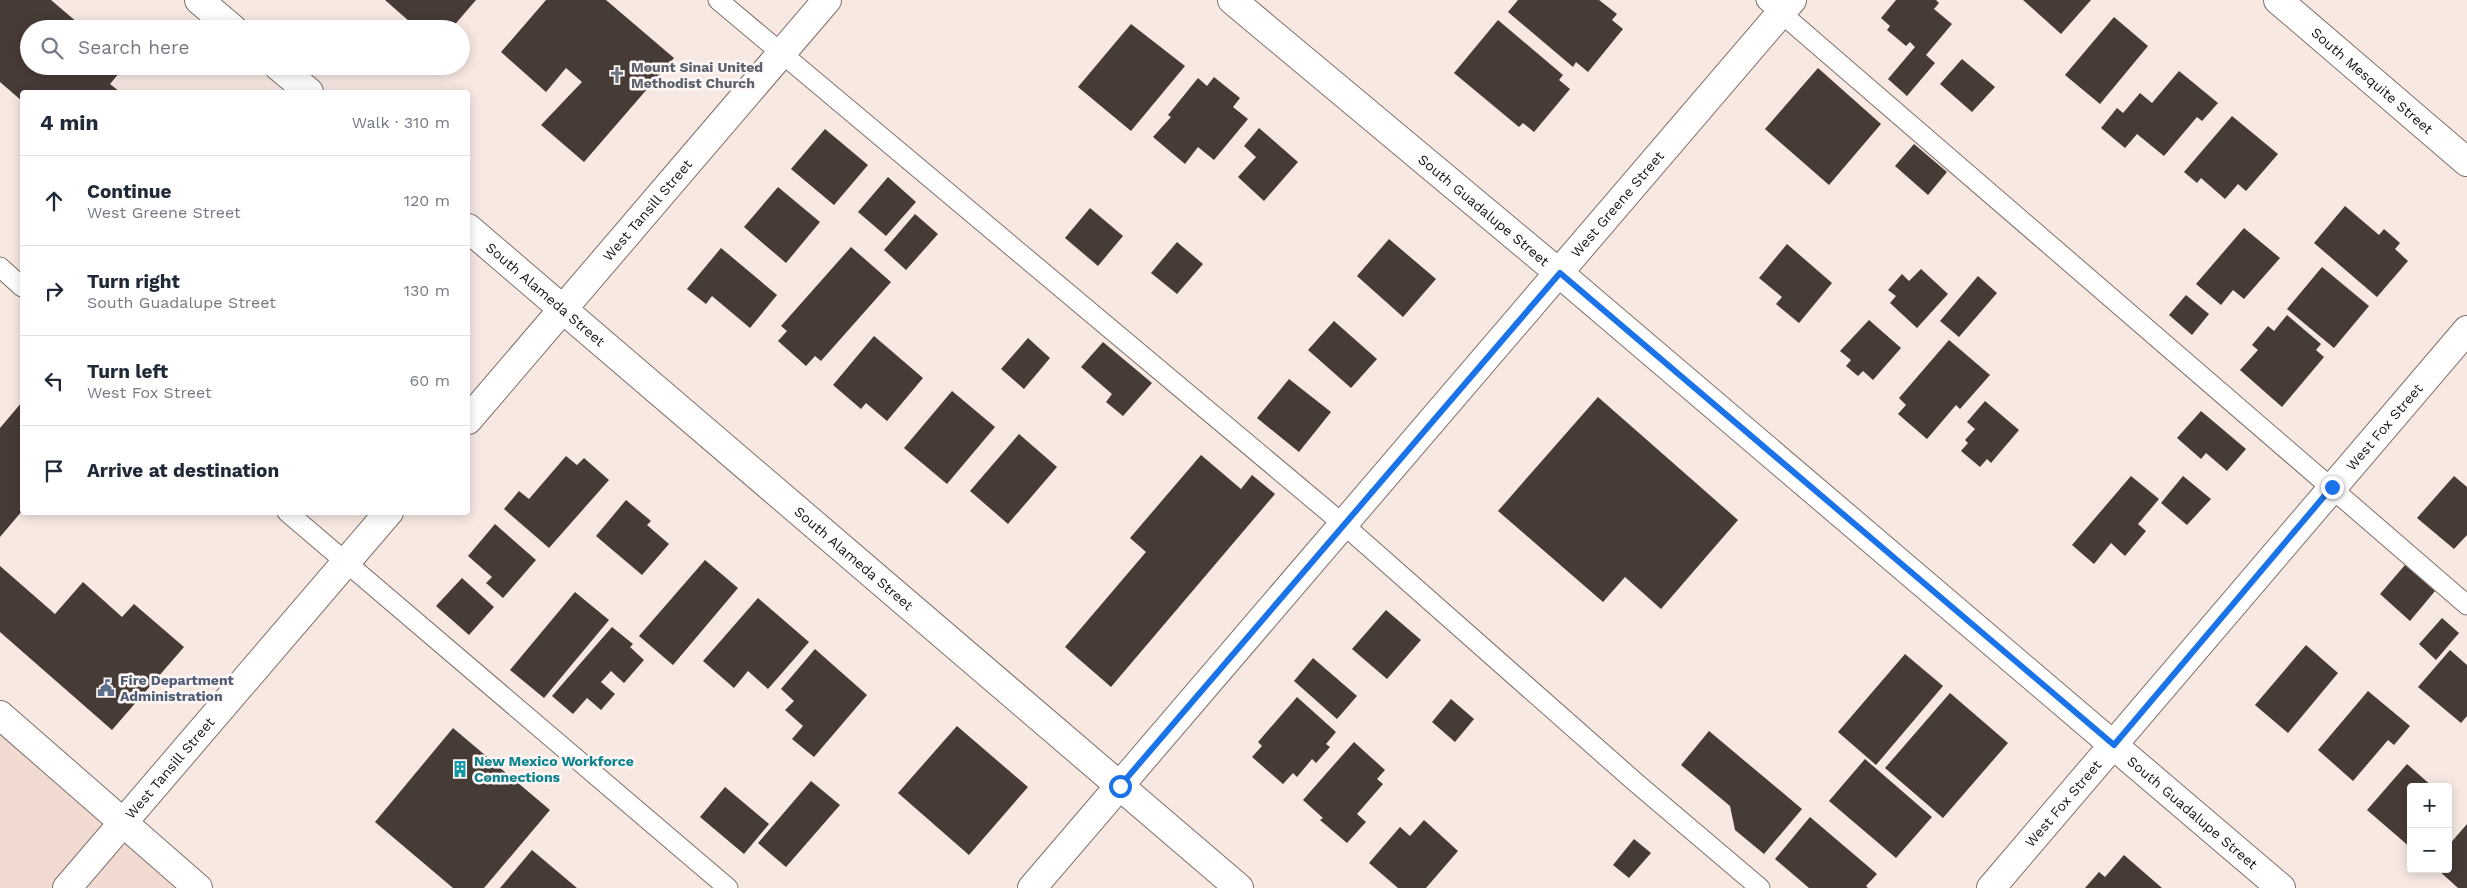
<!DOCTYPE html>
<meta charset="utf-8">
<style>
body{margin:0;font-family:"Work Sans",sans-serif;background:#f6f6f7;color:#1f2937}
.controls{position:absolute;right:15px;bottom:15px;display:grid;overflow:hidden;border-radius:5px;box-shadow:0 2px 12px #0003}
.controls button{width:45px;height:45px;display:grid;place-items:center;padding:0;border:0;border-bottom:1px solid #e0e1e3;background:#fff;color:#1f2937;font:25px sans-serif}
.stop{position:absolute;width:15px;height:15px;margin:-11px;border:4px solid #1a73e8;border-radius:50%;background:#fff}
.stop.end{background:#1a73e8;border-color:#fff;box-shadow:0 1px 5px #0008}
.list{margin:0;padding:0;list-style:none}
h2{display:flex;justify-content:space-between;align-items:center;height:65px;margin:0;padding:0 20px;font-size:21px}
h2 small{font-size:16px;font-weight:400;color:#747a83}
.list li{display:grid;grid-template-columns:32px 1fr auto;gap:15px;align-items:center;box-sizing:border-box;height:90px;padding:0 20px;border-top:1px solid #e0e1e3}
.list b{display:block;font-size:19px;white-space:nowrap}
.list p{margin:0;font-size:16px;white-space:nowrap;color:#747a83}
.list em{font-size:16px;font-style:normal;color:#747a83}
.icon{flex:none;width:28px;height:28px;fill:none;stroke:currentColor;stroke-width:2;stroke-linecap:round;stroke-linejoin:round}
.map{position:relative;flex:none;width:2467px;height:888px;overflow:hidden}
.search{position:absolute;background:#fff;box-shadow:0 2px 12px #0003;left:20px;top:20px;width:450px;height:55px;display:flex;align-items:center;gap:12px;box-sizing:border-box;padding:0 18px;border-radius:28px;color:#747a83;font-size:19px}
.panel{position:absolute;background:#fff;box-shadow:0 2px 12px #0003;left:20px;top:90px;width:450px;height:425px;border-radius:5px}
.map>svg:first-child{display:block}
.built{fill:#f1dad1}
.building{fill:#473b36}
.lines{fill:none;stroke-linecap:round;stroke-linejoin:round}
.service-casing{stroke:#7d706b;stroke-width:21}
.minor-casing{stroke:#7d706b;stroke-width:30}
.tertiary-casing{stroke:#7d706b;stroke-width:30}
.service{stroke:#fff;stroke-width:19}
.minor{stroke:#fff;stroke-width:28}
.tertiary{stroke:#fff;stroke-width:28}
.route{stroke:#1a73e8;stroke-width:6}
.labels{text-anchor:middle;stroke-width:5;stroke-linejoin:round;paint-order:stroke}
.worship-label{font-size:14px;font-weight:bold;fill:#5b616d;stroke:#fef7f5;text-anchor:start}
.street-label{font-size:14px;fill:#181311;stroke:#fef7f5}
.service-label{font-size:14px;font-weight:bold;fill:#4e5e75;stroke:#fef7f5;text-anchor:start}
.culture-label{font-size:14px;font-weight:bold;fill:#0d838f;stroke:#fef7f5;text-anchor:start}
</style>
<div class="map">
<svg width="2467" height="888" viewBox="0 0 2467 888">
<rect width="100%" height="100%" fill="#f7e8e2"/>
<path class="built" d="M 0,715 L 198,888 L 0,888 Z"/>
<path class="building" d="M 0,0 L 51,0 L 85,29 L 29,29 L 29,66 L 125,66 L 110,84 L 120,92 L 22,92 L 22,101 L 0,82 Z
M 385,0 L 476,0 L 451,29 L 418,29 Z
M 546,0 L 606,0 L 674,58 L 584,162 L 541,125 L 582,82 L 566,68 L 546,92 L 501,52 Z
M 1518,0 L 1599,0 L 1617,14 L 1612,20 L 1623,29 L 1588,72 L 1576,62 L 1573,67 L 1508,12 Z
M 1896,0 L 1936,0 L 1939,3 L 1934,9 L 1952,24 L 1926,55 L 1935,63 L 1907,96 L 1888,79 L 1915,47 L 1910,42 L 1906,46 L 1887,30 L 1890,26 L 1881,18 Z
M 2023,0 L 2091,0 L 2061,34 Z
M 2114,17 L 2148,46 L 2100,104 L 2065,75 Z
M 1498,20 L 1563,75 L 1559,80 L 1570,89 L 1534,132 L 1523,123 L 1519,127 L 1454,73 Z
M 1131,24 L 1185,66 L 1131,131 L 1078,87 Z
M 1962,59 L 1995,87 L 1972,112 L 1940,84 Z
M 1818,68 L 1881,124 L 1829,185 L 1765,129 Z
M 2179,71 L 2218,103 L 2202,121 L 2197,117 L 2164,156 L 2137,134 L 2125,148 L 2101,128 L 2117,108 L 2123,113 L 2140,93 L 2152,103 Z
M 1214,77 L 1240,98 L 1233,107 L 1248,119 L 1214,160 L 1198,147 L 1185,164 L 1153,137 L 1171,117 L 1168,115 L 1198,78 L 1207,86 Z
M 2232,116 L 2278,154 L 2246,191 L 2238,184 L 2225,199 L 2201,178 L 2197,183 L 2184,172 Z
M 1259,128 L 1298,162 L 1264,201 L 1238,177 L 1256,157 L 1244,146 Z
M 825,129 L 868,165 L 834,205 L 791,169 Z
M 1914,144 L 1947,172 L 1928,195 L 1895,166 Z
M 888,177 L 916,202 L 886,236 L 858,212 Z
M 778,187 L 820,222 L 786,263 L 744,227 Z
M 2345,206 L 2379,235 L 2384,229 L 2400,243 L 2395,249 L 2408,261 L 2377,297 L 2314,243 Z
M 1090,208 L 1123,236 L 1098,266 L 1065,238 Z
M 915,214 L 938,234 L 906,270 L 884,250 Z
M 2244,228 L 2280,258 L 2244,299 L 2233,290 L 2221,305 L 2196,284 Z
M 1389,239 L 1436,279 L 1403,317 L 1357,276 Z
M 1177,242 L 1203,264 L 1177,294 L 1151,273 Z
M 1787,244 L 1832,283 L 1799,323 L 1776,304 L 1782,297 L 1759,278 Z
M 851,247 L 891,282 L 821,361 L 815,356 L 806,366 L 778,341 L 787,331 L 781,326 Z
M 721,248 L 777,295 L 750,328 L 712,296 L 706,304 L 687,289 Z
M 2322,267 L 2369,306 L 2334,348 L 2287,309 Z
M 1921,269 L 1948,294 L 1917,328 L 1890,303 L 1896,296 L 1888,290 L 1902,274 L 1909,281 Z
M 1978,276 L 1997,293 L 1959,337 L 1940,321 Z
M 2186,295 L 2209,314 L 2192,335 L 2169,315 Z
M 2287,315 L 2321,344 L 2316,350 L 2324,357 L 2282,407 L 2240,370 L 2258,350 L 2252,345 L 2268,326 L 2274,331 Z
M 1869,320 L 1901,348 L 1873,380 L 1863,371 L 1858,376 L 1846,366 L 1851,360 L 1840,351 Z
M 1334,321 L 1377,359 L 1351,388 L 1308,350 Z
M 874,336 L 923,378 L 887,421 L 866,403 L 861,409 L 833,385 Z
M 1028,338 L 1050,358 L 1024,389 L 1001,369 Z
M 1949,340 L 1990,375 L 1960,409 L 1956,405 L 1927,439 L 1898,414 L 1906,405 L 1899,398 Z
M 1103,342 L 1152,383 L 1123,416 L 1106,402 L 1112,394 L 1081,367 Z
M 1289,379 L 1331,412 L 1299,452 L 1257,418 Z
M 952,391 L 995,427 L 947,484 L 904,448 Z
M 1598,397 L 1738,520 L 1661,609 L 1625,577 L 1603,602 L 1498,511 Z
M 1985,401 L 2019,430 L 1991,463 L 1987,459 L 1980,467 L 1961,451 L 1968,443 L 1965,440 L 1975,429 L 1967,422 Z
M 22,402 L 22,511 L 0,537 L 0,428 Z
M 2201,411 L 2246,449 L 2227,471 L 2206,453 L 2201,459 L 2177,438 Z
M 1019,434 L 1057,467 L 1008,524 L 970,491 Z
M 1201,455 L 1241,489 L 1252,475 L 1275,494 L 1111,687 L 1065,647 L 1146,552 L 1130,538 Z
M 566,456 L 577,465 L 584,458 L 609,480 L 549,548 L 504,509 L 519,491 L 529,499 Z
M 2131,476 L 2159,499 L 2138,524 L 2146,531 L 2125,556 L 2111,543 L 2094,564 L 2072,545 Z
M 2183,476 L 2211,499 L 2187,525 L 2161,503 Z
M 2454,476 L 2467,487 L 2467,535 L 2454,549 L 2417,518 Z
M 626,500 L 651,521 L 647,525 L 669,544 L 642,575 L 596,536 Z
M 495,524 L 536,560 L 503,598 L 486,583 L 492,577 L 468,556 Z
M 705,560 L 738,588 L 673,665 L 639,636 Z
M 2405,565 L 2435,591 L 2410,621 L 2380,594 Z
M 0,566 L 55,614 L 83,582 L 122,617 L 134,604 L 184,647 L 112,730 L 0,632 Z
M 462,578 L 494,607 L 469,635 L 436,606 Z
M 575,592 L 609,620 L 544,698 L 510,670 Z
M 758,598 L 809,642 L 768,689 L 748,671 L 734,688 L 703,661 Z
M 1386,610 L 1421,640 L 1387,679 L 1352,649 Z
M 2442,618 L 2459,633 L 2436,660 L 2419,644 Z
M 612,627 L 633,644 L 630,647 L 644,660 L 624,683 L 611,671 L 601,682 L 615,694 L 601,710 L 587,698 L 573,714 L 552,696 Z
M 2306,645 L 2338,673 L 2288,733 L 2255,705 Z
M 815,649 L 867,695 L 814,757 L 792,739 L 803,726 L 785,710 L 794,701 L 781,689 Z
M 2450,650 L 2467,665 L 2467,716 L 2461,723 L 2418,687 Z
M 1905,654 L 1943,686 L 1876,765 L 1838,732 Z
M 1313,658 L 1357,696 L 1337,719 L 1294,681 Z
M 2368,691 L 2410,726 L 2394,745 L 2388,740 L 2353,781 L 2318,750 Z
M 1950,693 L 2008,743 L 1943,818 L 1885,768 Z
M 1297,697 L 1336,732 L 1326,744 L 1330,747 L 1316,763 L 1312,759 L 1297,777 L 1293,773 L 1283,784 L 1252,757 L 1262,746 L 1258,742 Z
M 1451,699 L 1474,719 L 1455,742 L 1432,722 Z
M 957,726 L 1028,787 L 969,855 L 898,793 Z
M 453,728 L 550,810 L 484,888 L 453,888 L 375,822 Z
M 1709,731 L 1802,809 L 1764,854 L 1735,830 L 1730,806 L 1681,765 Z
M 1354,742 L 1385,770 L 1377,779 L 1383,784 L 1357,814 L 1366,822 L 1347,843 L 1320,820 L 1323,818 L 1303,800 Z
M 1865,759 L 1932,817 L 1896,858 L 1829,801 Z
M 2407,764 L 2433,787 L 2411,787 L 2411,848 L 2367,810 Z
M 811,781 L 840,805 L 786,867 L 758,843 Z
M 725,787 L 769,824 L 744,854 L 700,817 Z
M 1810,817 L 1877,874 L 1866,886 L 1868,888 L 1809,888 L 1775,859 Z
M 1424,820 L 1458,851 L 1426,888 L 1398,888 L 1369,863 L 1400,827 L 1410,836 Z
M 2467,824 L 2467,888 L 2458,888 L 2437,869 L 2448,869 L 2448,846 Z
M 1634,839 L 1651,853 L 1629,878 L 1613,865 Z
M 532,850 L 577,888 L 500,888 Z
M 2124,855 L 2162,888 L 2085,888 L 2099,872 L 2105,877 Z"/>
<g class="lines">
<g class="service-casing">
<path id="service" d="M 718,0 L 1343,524 L 1634,781 L 1760,888
M 1766,0 L 2467,605
M 0,267 L 22,287
M 287,512 L 728,888"/>
</g>
<g class="minor-casing">
<g id="minor">
<path d="M 199,0 L 233,29"/>
<path id="s1" d="M 1232,0 L 1559,273 L 2281,888"/>
<path id="s2" d="M 2278,0 L 2467,162"/>
<path d="M 278,66 L 309,92"/>
<path id="s3" d="M 468,228 L 1239,888"/>
<path id="s4" d="M 468,420 L 827,0"/>
<path d="M 0,715 L 198,888"/>
<path id="s5" d="M 67,888 L 389,512"/>
<path id="s6" d="M 1991,888 L 2467,330"/>
</g>
</g>
<g class="tertiary-casing">
<g id="tertiary">
<path id="s7" d="M 1032,888 L 1792,0"/>
</g>
</g>
<use href="#service" class="service"/>
<use href="#minor" class="minor"/>
<use href="#tertiary" class="tertiary"/>
</g>
<g class="lines">
<path class="route" d="M 1120,786 L 1560,273 L 2114,745 L 2332,487"/>
</g>
<defs>
<g id="church-bare" transform="scale(1.35)"><path d="M-1.2-6h2.4v3.5h3.3v2.4h-3.3V6h-2.4V-.1h-3.3v-2.4h3.3Z" fill="#6b7280" stroke="#fef7f5" stroke-width="2.5" paint-order="stroke"/></g>
<g id="civic-bare" transform="scale(1.35)"><path d="M-.6-6.5H3V-4.5H.6V-3L4-1V1h2V6H-6V1h2V-1L-.6-3ZM-1.2 2.5V6h2.4V2.5Z" fill="#5c6f8a" stroke="#fef7f5" stroke-width="2.5" paint-order="stroke"/></g>
<g id="building-bare" transform="scale(1.35)"><path d="M-4-6H4V6H1V3H-1V6H-4ZM-2.5-4.3h1.7v1.8h-1.7ZM.8-4.3h1.7v1.8H.8ZM-2.5-1h1.7V.8h-1.7ZM.8-1h1.7V.8H.8Z" fill="#0f9aa8" stroke="#fef7f5" stroke-width="2.5" paint-order="stroke"/></g>
</defs>
<g fill-rule="evenodd">
<use href="#church-bare" x="617" y="75"/>
<use href="#civic-bare" x="106" y="688"/>
<use href="#building-bare" x="460" y="769"/>
</g>
<g class="labels">
<g class="worship-label">
<text x="631" y="72">Mount Sinai United<tspan x="631" dy="16">Methodist Church</tspan></text>
</g>
<g class="street-label">
<text dy="5" stroke="none"><textPath href="#s2" startOffset="124">South Mesquite Street</textPath></text>
<text dy="5" stroke="none"><textPath href="#s7" startOffset="900">West Greene Street</textPath></text>
<text dy="5" stroke="none"><textPath href="#s1" startOffset="328">South Guadalupe Street</textPath></text>
<text dy="5" stroke="none"><textPath href="#s4" startOffset="276">West Tansill Street</textPath></text>
<text dy="5" stroke="none"><textPath href="#s3" startOffset="102">South Alameda Street</textPath></text>
<text dy="5" stroke="none"><textPath href="#s6" startOffset="606">West Fox Street</textPath></text>
<text dy="5" stroke="none"><textPath href="#s3" startOffset="508">South Alameda Street</textPath></text>
<text dy="5" stroke="none"><textPath href="#s5" startOffset="158">West Tansill Street</textPath></text>
<text dy="5" stroke="none"><textPath href="#s6" startOffset="111">West Fox Street</textPath></text>
<text dy="5" stroke="none"><textPath href="#s1" startOffset="1258">South Guadalupe Street</textPath></text>
</g>
<g class="service-label">
<text x="120" y="685">Fire Department<tspan x="120" dy="16">Administration</tspan></text>
</g>
<g class="culture-label">
<text x="474" y="766">New Mexico Workforce<tspan x="474" dy="16">Connections</tspan></text>
</g>
</g>
</svg>
<div class="controls">
<button>+</button>
<button>−</button>
</div>
<div class="stop" style="left:1120px;top:786px"></div>
<div class="stop end" style="left:2332px;top:487px"></div>
<div class="search"><svg class="icon" aria-label="search" viewBox="0 0 24 24"><circle cx="10" cy="10" r="6"/><path d="M15 15l6 6"/></svg>Search here</div>
<section class="panel">
<h2>4 min<small>Walk · 310 m</small></h2>
<ul class="list">
<li><svg class="icon" aria-label="ahead" viewBox="0 0 24 24"><path d="M12 20V5M6 11l6-6 6 6"/></svg><div><b>Continue</b><p>West Greene Street</p></div><em>120 m</em></li>
<li><svg class="icon" aria-label="right" viewBox="0 0 24 24"><path d="M7 20v-9h11M14 6l5 5-5 5"/></svg><div><b>Turn right</b><p>South Guadalupe Street</p></div><em>130 m</em></li>
<li><svg class="icon" aria-label="left" viewBox="0 0 24 24"><path d="M17 20v-9H6M10 6l-5 5 5 5"/></svg><div><b>Turn left</b><p>West Fox Street</p></div><em>60 m</em></li>
<li><svg class="icon" aria-label="arrive" viewBox="0 0 24 24"><path d="M6 21V4h12l-3 4 3 4H6"/></svg><div><b>Arrive at destination</b></div></li>
</ul>
</section>
</div>
